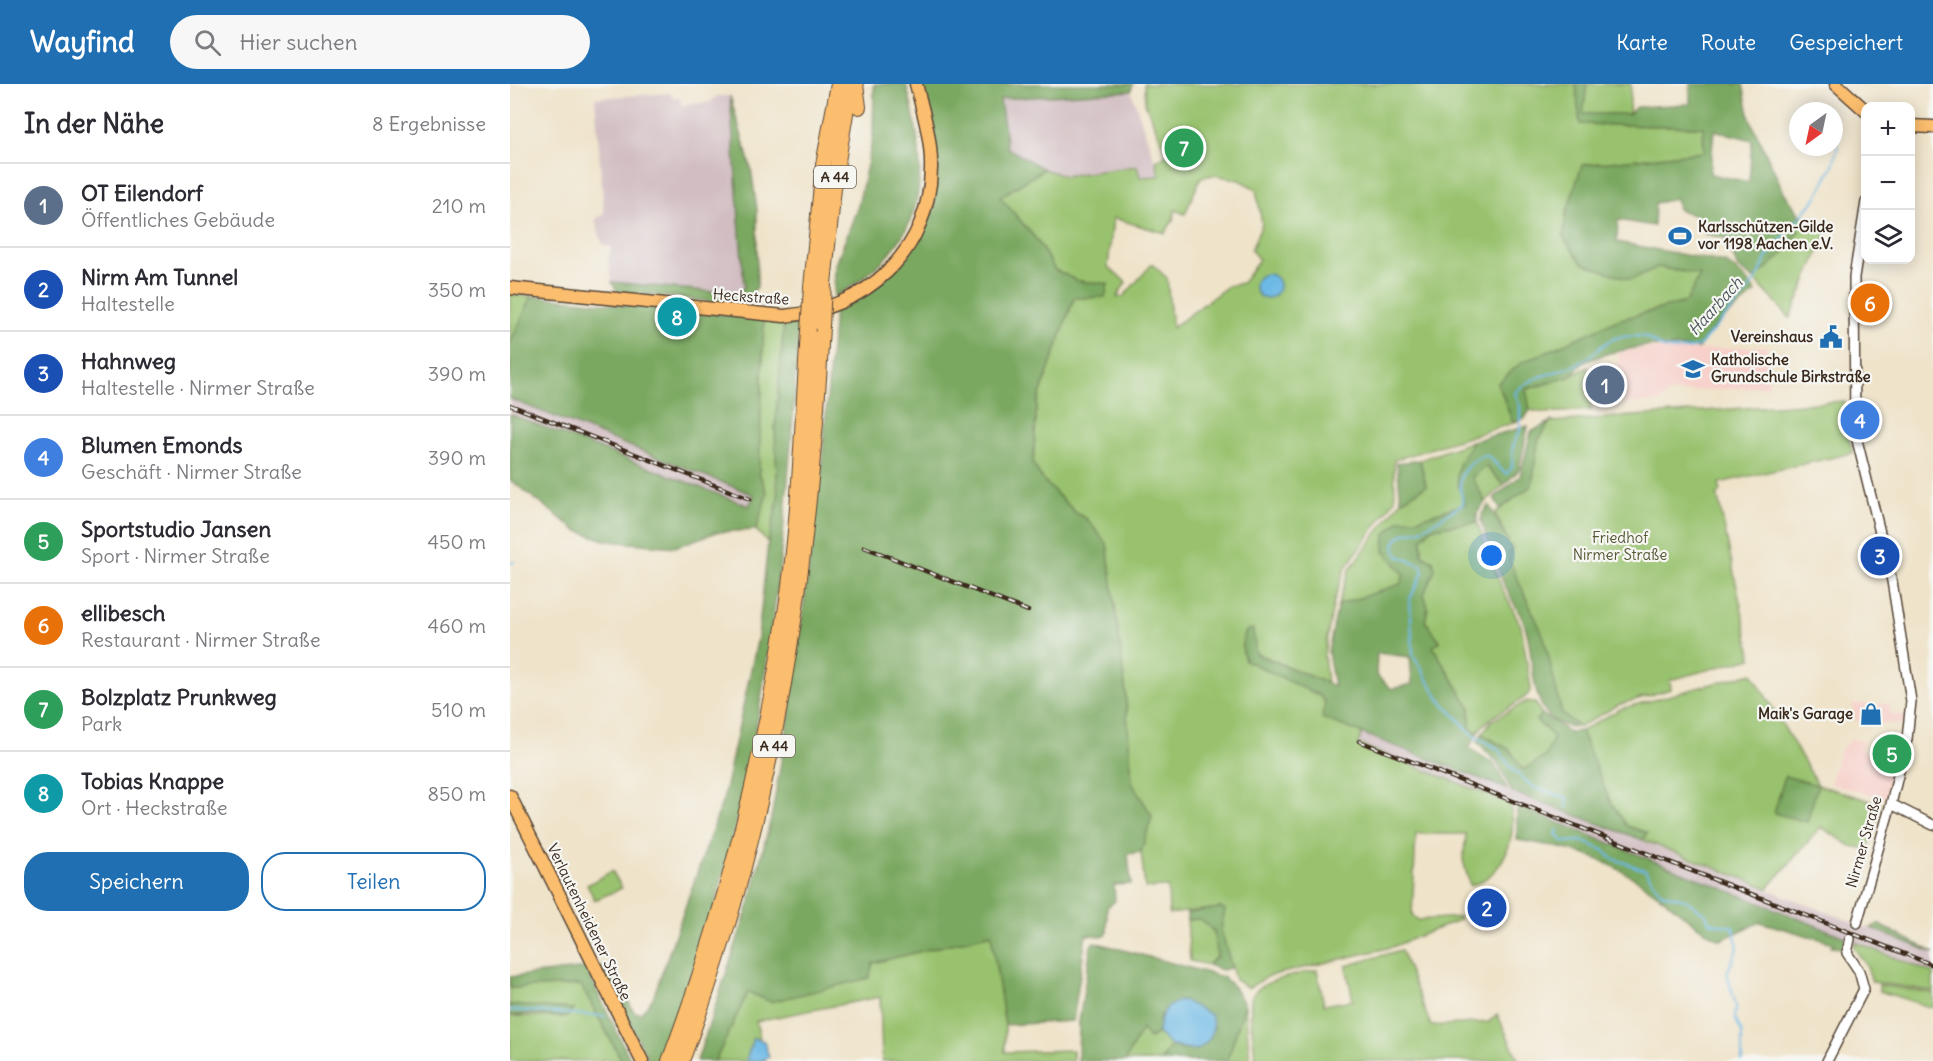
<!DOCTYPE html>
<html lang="de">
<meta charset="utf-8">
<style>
body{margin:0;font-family:Delius,sans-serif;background:#f7f7f7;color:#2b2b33}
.controls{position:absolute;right:18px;top:18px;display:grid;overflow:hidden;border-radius:12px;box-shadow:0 3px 15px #0003}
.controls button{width:54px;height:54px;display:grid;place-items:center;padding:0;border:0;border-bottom:2px solid #e1e1e2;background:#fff;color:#2b2b33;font:30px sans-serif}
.compass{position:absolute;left:1279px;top:18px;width:54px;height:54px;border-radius:50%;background:#fff;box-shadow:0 3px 15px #0003;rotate:213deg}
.you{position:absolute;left:982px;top:472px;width:21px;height:21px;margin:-15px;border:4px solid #fff;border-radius:50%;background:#1a73e8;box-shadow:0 0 0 9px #1a73e833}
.badge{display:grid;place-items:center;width:39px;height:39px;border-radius:50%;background:#1f6fb2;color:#fff;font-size:20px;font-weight:700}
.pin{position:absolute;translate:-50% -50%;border:3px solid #fff;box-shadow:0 2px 6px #0006}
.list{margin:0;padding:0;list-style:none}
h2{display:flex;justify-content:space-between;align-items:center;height:78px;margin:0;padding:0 24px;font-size:26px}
h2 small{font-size:20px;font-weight:400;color:#7c7c81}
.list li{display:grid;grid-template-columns:39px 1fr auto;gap:18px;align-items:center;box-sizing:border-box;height:84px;padding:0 24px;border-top:2px solid #e1e1e2}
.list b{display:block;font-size:22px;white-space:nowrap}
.list p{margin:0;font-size:20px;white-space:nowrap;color:#7c7c81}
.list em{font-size:20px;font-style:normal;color:#7c7c81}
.actions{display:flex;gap:12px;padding:18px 24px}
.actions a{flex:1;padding:14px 0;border:2px solid #1f6fb2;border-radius:24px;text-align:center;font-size:21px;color:#1f6fb2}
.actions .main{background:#1f6fb2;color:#fff}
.icon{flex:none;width:33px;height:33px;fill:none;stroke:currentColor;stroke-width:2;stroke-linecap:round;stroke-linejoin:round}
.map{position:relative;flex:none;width:1423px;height:977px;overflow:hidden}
header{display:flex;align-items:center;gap:36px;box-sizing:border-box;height:84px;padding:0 30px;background:#1f6fb2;color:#fff}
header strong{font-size:28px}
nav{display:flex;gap:33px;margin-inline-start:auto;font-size:21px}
.search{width:420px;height:54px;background:#f7f7f7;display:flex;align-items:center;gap:15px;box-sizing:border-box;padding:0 21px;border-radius:33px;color:#7c7c81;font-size:22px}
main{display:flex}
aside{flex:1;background:#fff}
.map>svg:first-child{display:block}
.built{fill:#f7d0ca}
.industrial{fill:#d2bec2}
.green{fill:#99c26e;stroke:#6a7646;stroke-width:1.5;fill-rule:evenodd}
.forest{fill:#7aa861;stroke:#5a6940;stroke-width:1.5;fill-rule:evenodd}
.water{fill:#6cb9e6;stroke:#547282;stroke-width:1.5}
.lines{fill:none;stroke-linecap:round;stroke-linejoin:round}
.stream{stroke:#6cb9e6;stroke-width:2}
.minor-tunnel{stroke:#cbbea7;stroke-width:9;stroke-dasharray:9 4.5;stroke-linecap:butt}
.minor-casing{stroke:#564638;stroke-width:12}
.major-casing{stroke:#564638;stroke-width:15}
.highway-casing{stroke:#564638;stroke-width:16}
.minor{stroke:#fff;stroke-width:9}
.major{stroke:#fbbd6e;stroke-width:12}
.highway{stroke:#fbbd6e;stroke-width:14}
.rail-casing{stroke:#3b2a1e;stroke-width:4.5}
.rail{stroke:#f6f6f2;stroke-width:2;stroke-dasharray:7;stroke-linecap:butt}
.highway-bridge-casing{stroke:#564638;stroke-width:16;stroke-linecap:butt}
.highway-bridge{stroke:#fbbd6e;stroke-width:14}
.labels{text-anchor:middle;stroke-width:4.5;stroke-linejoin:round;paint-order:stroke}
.shield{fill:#f6f6f2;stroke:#73675e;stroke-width:1.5}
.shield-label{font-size:14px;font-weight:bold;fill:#3b2a1e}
.poi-label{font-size:15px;font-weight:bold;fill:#3b2a1e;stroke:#f6f6f2;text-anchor:start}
.street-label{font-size:15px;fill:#3b2a1e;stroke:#f6f6f2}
.park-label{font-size:15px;fill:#575836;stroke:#f6f6f2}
.water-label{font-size:16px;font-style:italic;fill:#4a555a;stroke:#f6f6f2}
</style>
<header>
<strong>Wayfind</strong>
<div class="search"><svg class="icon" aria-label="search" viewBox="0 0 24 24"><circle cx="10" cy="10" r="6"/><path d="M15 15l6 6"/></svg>Hier suchen</div>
<nav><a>Karte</a><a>Route</a><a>Gespeichert</a></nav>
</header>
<main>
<aside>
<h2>In der Nähe<small>8 Ergebnisse</small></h2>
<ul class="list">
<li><span class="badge" style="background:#5c6f8a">1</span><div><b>OT Eilendorf</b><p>Öffentliches Gebäude</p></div><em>210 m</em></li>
<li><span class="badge" style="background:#1a4fb4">2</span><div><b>Nirm Am Tunnel</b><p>Haltestelle</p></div><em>350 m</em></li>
<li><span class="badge" style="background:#1a4fb4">3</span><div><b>Hahnweg</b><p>Haltestelle · Nirmer Straße</p></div><em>390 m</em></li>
<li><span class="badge" style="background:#3f7fe0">4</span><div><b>Blumen Emonds</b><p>Geschäft · Nirmer Straße</p></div><em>390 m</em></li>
<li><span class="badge" style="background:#2e9e5b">5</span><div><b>Sportstudio Jansen</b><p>Sport · Nirmer Straße</p></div><em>450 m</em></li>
<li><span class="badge" style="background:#e8710a">6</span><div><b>ellibesch</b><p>Restaurant · Nirmer Straße</p></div><em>460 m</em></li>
<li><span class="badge" style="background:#2e9e5b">7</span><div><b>Bolzplatz Prunkweg</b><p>Park</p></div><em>510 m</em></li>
<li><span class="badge" style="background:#0f9aa8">8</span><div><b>Tobias Knappe</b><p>Ort · Heckstraße</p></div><em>850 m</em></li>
</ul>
<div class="actions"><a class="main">Speichern</a><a>Teilen</a></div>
</aside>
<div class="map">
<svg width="1423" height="977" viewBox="0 0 1423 977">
<rect width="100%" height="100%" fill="#f6f6f2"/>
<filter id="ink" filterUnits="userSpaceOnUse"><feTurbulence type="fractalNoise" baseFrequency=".0167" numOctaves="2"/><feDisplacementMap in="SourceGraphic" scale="12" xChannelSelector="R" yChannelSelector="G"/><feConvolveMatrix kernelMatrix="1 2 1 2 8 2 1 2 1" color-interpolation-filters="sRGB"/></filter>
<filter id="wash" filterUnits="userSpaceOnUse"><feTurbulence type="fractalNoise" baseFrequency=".008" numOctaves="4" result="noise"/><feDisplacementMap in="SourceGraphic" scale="24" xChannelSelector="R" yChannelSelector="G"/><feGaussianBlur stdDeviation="1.35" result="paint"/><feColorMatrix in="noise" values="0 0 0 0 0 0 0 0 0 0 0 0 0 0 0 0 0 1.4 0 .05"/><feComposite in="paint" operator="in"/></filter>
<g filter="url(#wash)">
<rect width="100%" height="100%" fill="#efe3c9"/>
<path class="built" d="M 1256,262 L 1259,302 L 1158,309 L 1151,318 L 1112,320 L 1108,269 L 1136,264 L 1188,266 Z
M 1342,620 L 1380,620 L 1380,631 L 1396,631 L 1395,641 L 1346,637 Z
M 1342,655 L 1353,657 L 1351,667 L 1386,676 L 1375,714 L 1320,700 L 1330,666 Z"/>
<path class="industrial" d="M 621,7 L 650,92 L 630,94 L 627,82 L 554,92 L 534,85 L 497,64 L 490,15 Z
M 161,9 L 162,14 L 170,13 L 171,21 L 200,18 L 207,12 L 220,12 L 234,203 L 226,210 L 102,198 L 98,176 L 101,163 L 93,161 L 85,136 L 94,129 L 85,14 Z
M 0,315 L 244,411 L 239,422 L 0,330 Z
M 852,649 L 1423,869 L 1423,889 L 847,660 Z"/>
<path class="green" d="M 634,0 L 1066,0 L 1070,40 L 1193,43 L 1194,68 L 1072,81 L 1056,131 L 1148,183 L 1190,191 L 1176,218 L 1108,236 L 988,299 L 1003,339 L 884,376 L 885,416 L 835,484 L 824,517 L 814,570 L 817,599 L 746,569 L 735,576 L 810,612 L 815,618 L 813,634 L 852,649 L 848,660 L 1000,719 C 1008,752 995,791 960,802 L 953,776 L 956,750 L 906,750 L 902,831 L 908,836 L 950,833 L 949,836 L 882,863 L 759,892 L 738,904 L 725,896 L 711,846 L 710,824 L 659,830 L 658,803 L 635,804 L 631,768 L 642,732 L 622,699 L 615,602 L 597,460 L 577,435 L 566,429 L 533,396 L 523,380 L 527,319 L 564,214 L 594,213 L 598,200 L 568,197 L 545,186 L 526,155 L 490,113 L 534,85 L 554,92 L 627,82 L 630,93 L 649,92 L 646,77 L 657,70 L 635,19 ZM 704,91 L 729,96 L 746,105 L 752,140 L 741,166 L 749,176 L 732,199 L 718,202 L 662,244 L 657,194 L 642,180 L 613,213 L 607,213 L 616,198 L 598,183 L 603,134 L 655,149 L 663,136 L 665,126 L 675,130 L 691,93 Z
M 1077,0 L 1121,0 L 1119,30 L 1073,30 Z
M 1290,131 L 1318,146 L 1280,234 L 1244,195 L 1276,167 Z
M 0,211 L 22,212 L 0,260 Z
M 254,235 L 274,238 L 265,346 L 268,416 L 258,459 L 246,446 L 257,409 L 249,389 Z
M 1078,283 L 1077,306 L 1082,326 L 1035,329 L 1020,326 L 1015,306 L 1059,293 Z
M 1334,317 L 1336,345 L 1343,369 L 1209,399 L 1211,408 L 1207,409 L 1242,574 L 1160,596 L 1161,605 L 1108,621 L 1069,643 L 1052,630 L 1000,478 L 1002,465 L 985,429 L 1022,401 L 1028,357 L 1040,338 Z
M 963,357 C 946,383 942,391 955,420 L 907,435 L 890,436 L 874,467 L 894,490 L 891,500 L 828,521 L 839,486 L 891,417 L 916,402 L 910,376 Z
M 975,382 L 994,401 L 975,418 L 962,393 Z
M 967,438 L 990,500 L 1011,542 L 1021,605 C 1017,619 981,627 968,648 L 960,644 L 960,624 L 923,563 L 930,557 L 915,537 L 918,524 L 914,510 L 925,485 L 923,477 L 912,471 L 912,455 L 921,444 Z
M 1242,589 L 1308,701 L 1371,720 L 1358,765 L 1341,762 L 1311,743 L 1258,804 L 1133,756 L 1137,749 L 1117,742 L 1100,717 L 1071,647 L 1110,625 Z
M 1017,617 L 1025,619 L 1032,630 L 1026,636 L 1044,653 L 1035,673 L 1012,687 L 1000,666 L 972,650 L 981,637 Z
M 102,787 L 112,804 L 85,816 L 77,801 Z
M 690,835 L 704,848 L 707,872 L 698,881 L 680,877 L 677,836 Z
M 481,850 L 495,941 L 495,968 L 563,966 L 563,977 L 372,977 L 370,913 L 246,937 L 255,977 L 205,977 L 238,908 L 261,918 L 363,879 Z
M 1345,858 L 1423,889 L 1423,907 L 1362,898 L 1357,882 L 1344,864 Z
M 891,866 L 921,942 L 979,938 L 987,930 L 1009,977 L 745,977 C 745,958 739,935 741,916 C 744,896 791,890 807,886 L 814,921 L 843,916 L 836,882 Z
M 71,901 L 112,977 L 93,975 L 92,977 L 0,977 L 0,932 L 57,933 L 63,925 L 0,921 L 0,904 Z
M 1369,901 L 1423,909 L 1423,924 L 1369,907 Z
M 735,921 L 740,977 L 717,977 Z
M 632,944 L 639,954 L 648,949 L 661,962 L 651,977 L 615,977 Z"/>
<path class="forest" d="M 364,0 L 396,0 C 422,97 418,159 324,213 L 325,183 L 348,122 L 363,53 Z
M 411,0 L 623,0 L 621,7 L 490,15 L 497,64 L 534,85 L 490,113 L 526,155 L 545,186 L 568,197 L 598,200 L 595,213 L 564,214 L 527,319 L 523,380 L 533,396 L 566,429 L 577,435 L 597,460 L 615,602 L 622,699 L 642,732 L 631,768 L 618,770 L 621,800 L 604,801 L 605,817 L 597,823 L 597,850 L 595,852 L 576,851 L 563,937 L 495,941 L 481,850 L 363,879 L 359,894 L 261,918 L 238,908 L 205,977 L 187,977 L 239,821 L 262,730 L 280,627 L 312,380 L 324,226 C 353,215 369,201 389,177 C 396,168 406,159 412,148 C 437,101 426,49 411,0 Z
M 1066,0 L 1077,0 L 1073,30 L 1119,30 L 1126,23 L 1180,20 L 1180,0 L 1233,0 L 1240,35 L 1274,108 L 1290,131 L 1285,140 L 1289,147 L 1276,167 L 1244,195 L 1228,184 L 1215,154 L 1194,150 L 1196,136 L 1168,125 L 1166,115 L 1145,119 L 1144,142 L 1108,136 L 1107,158 L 1216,179 L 1234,193 L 1246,208 L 1206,241 L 1188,264 L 1135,262 L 1099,269 L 1074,278 L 1059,293 L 1016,305 L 1020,326 L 1015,334 L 1003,339 L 988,299 L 1011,279 L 1108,236 L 1176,218 L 1190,191 L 1148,183 L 1121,196 L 1072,179 L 1053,153 L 1056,131 L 1072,81 L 1194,68 L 1193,43 L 1070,40 ZM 1204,46 L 1242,56 L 1239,98 L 1200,90 Z
M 220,12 L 241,84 L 247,126 L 247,203 L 232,221 L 107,207 L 102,198 L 226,210 L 234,203 Z
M 22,212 L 254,235 L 249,389 L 257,409 L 246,446 L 207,448 L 165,463 L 97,457 L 66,446 L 0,396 L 0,330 L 239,422 L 244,411 L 0,315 L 0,260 Z
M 274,238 L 289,238 C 278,432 261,618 209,806 C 193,864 170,921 149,977 L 139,977 L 91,882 L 99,884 L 124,928 L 131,929 L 143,914 L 213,716 L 248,553 L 258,459 L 268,416 L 265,346 Z
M 1040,338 L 1028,357 L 1022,401 L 990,425 L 984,414 L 1010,392 L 1021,348 Z
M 1018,342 L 1009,386 L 994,401 L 976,382 L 962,393 L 975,418 L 967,429 L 967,438 L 921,444 L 912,455 L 912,471 L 923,477 L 925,485 L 914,510 L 918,524 L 915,537 L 930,557 L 923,563 L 960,624 L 960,644 L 968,648 L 959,664 L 984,680 L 997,705 L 812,634 L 815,618 L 810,612 L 735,576 C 731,564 731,557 737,546 L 743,545 L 746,570 L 824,602 L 818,568 L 828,521 L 891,500 L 894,490 L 874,467 L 875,451 L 890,436 L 907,435 L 955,420 C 943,388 944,386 963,357 ZM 867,569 L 900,573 L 902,600 L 882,605 L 866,591 Z
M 910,376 L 916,402 L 891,417 L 887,379 Z
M 979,421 L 1002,465 L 1000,478 L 1034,553 L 1052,630 L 1069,643 C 1013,644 1028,572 1014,539 C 1008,525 999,512 993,498 C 985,478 978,457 971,437 L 972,430 Z
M 1032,630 L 1059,648 L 1071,647 L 1100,717 L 1117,742 L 1137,749 L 1133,756 L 1002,708 L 987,678 L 967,658 L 972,650 L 1000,666 L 1013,686 L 1035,673 L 1044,653 L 1026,636 Z
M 1275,692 L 1308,701 L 1297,738 L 1264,729 Z
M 1007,722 L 1337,854 L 1332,864 L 1321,863 L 1323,859 L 1250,838 L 1211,856 C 1187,845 1169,826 1147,810 C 1099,774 1067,765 1007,756 Z
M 710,824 L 715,825 L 711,846 L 722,884 L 711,886 L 698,881 L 707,872 L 704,848 L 690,835 L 677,836 L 677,829 Z
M 1368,840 L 1423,868 L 1423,869 L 1361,844 Z
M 584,858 L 713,893 L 724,903 L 735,921 L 717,977 L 651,977 L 661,962 L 674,966 L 693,962 L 704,943 L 650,931 L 648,949 L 639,954 L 632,945 L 615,977 L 568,977 L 569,938 L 581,861 Z
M 76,884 L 121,977 L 112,977 L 71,901 L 0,904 L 0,893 Z
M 0,921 L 64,925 L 57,933 L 19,930 L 1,932 Z"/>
<path class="water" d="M745 202a12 12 0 1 1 24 0a12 12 0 1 1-24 0Z
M 673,916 L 701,931 C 706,947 701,957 687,966 L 661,962 L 648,949 C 650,930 654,921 673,916 Z
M 243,954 L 254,957 L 259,973 L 251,977 L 236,977 Z"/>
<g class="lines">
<path class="stream" d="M 0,479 L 4,478
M 1057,723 L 1058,714 L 1023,703 L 1003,686 L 987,664 L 965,653 L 929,615 L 903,571 L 900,515 L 913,488 L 911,481 L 888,472 L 884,463 L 886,456 L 895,449 L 911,446 L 953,420 C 953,413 949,407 950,400 C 951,384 962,377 975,371 C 985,375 987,385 997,390 L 1002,383 L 1003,361 L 1010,346 L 1010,322 L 1005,309 C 1024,288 1053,290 1075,276 C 1086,269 1093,258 1105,254 C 1112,252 1122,252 1129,252 C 1138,252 1141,257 1149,262 C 1160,268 1179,266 1190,261 L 1236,209 L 1250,190 L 1256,174 L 1306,114 L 1323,81 L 1328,61
M 1048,746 L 1046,750 L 1054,758 L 1072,757 L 1095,767 L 1101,774 L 1135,786 L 1151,809 L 1174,815 L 1196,830 L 1199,838 L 1223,843 L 1228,863 L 1217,889 L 1226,922 L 1225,934 L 1232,949 L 1232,977
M 0,926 L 95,932"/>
</g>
</g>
<g filter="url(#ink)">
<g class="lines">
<path class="minor-tunnel" d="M 1340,855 L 1347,839"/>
<g class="minor-casing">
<path id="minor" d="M 1381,720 L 1423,741
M 1347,839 L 1381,720 L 1397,655 L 1401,617 L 1382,497 L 1345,348 L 1344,193 L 1356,118
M 1317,977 L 1354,905 L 1349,887 L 1337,869 L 1340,855"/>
</g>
<g class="major-casing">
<path id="major" d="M 1326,0 L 1356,27
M 1400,42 L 1423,43
M 0,204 L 274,232 C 355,225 419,170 421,85 C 422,56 413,28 406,0
M 0,712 L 132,977"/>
</g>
<g class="highway-casing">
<path id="highway" d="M 346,0 L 349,23
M 314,200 L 325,95 L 341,0
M 301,203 L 313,81 L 328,0
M 159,977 C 217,823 255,672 278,509 C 290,422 292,334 298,247
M 172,977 C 263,736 299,499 312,243"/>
</g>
<use href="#minor" class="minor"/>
<use href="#major" class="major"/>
<use href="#highway" class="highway"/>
<g class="rail-casing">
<path id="rail" d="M 0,321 L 240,415
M 354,463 L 518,527
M 849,657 L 1423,881"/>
</g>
<use href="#rail" class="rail"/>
<g class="highway-bridge-casing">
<path id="highway-bridge" d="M 312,243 L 314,200
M 298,247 L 301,203"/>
</g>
<use href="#highway-bridge" class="highway-bridge"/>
</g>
</g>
<defs>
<g id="stadium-bare" transform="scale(1.8)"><path d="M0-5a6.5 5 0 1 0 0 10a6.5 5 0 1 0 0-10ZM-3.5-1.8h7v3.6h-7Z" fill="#1f6fb2" stroke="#f6f6f2" stroke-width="2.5" paint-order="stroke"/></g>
<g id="civic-bare" transform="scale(1.8)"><path d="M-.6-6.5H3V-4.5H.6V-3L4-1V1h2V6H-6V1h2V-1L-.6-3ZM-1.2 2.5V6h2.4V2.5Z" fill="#1f6fb2" stroke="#f6f6f2" stroke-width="2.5" paint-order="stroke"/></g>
<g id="school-bare" transform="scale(1.8)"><path d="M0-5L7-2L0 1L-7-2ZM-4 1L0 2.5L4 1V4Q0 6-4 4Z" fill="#1f6fb2" stroke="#f6f6f2" stroke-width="2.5" paint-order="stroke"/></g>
<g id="shop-bare" transform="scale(1.8)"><path d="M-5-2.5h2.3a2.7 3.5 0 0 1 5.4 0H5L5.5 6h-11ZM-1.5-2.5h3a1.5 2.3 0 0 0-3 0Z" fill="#1f6fb2" stroke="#f6f6f2" stroke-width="2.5" paint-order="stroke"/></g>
</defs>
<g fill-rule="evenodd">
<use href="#stadium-bare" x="1170" y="152"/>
<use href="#civic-bare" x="1321" y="253"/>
<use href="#school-bare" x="1183" y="285"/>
<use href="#shop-bare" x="1361" y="630"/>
</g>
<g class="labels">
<g class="shield">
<rect x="304" y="82" width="42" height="22" rx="4.5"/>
<rect x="243" y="651" width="42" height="22" rx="4.5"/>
</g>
<g class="shield-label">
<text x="325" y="98">A 44</text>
<text x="264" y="667">A 44</text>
</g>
<g class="poi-label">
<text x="1188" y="148">Karlsschützen-Gilde<tspan x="1188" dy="17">vor 1198 Aachen e.V.</tspan></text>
<text x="1303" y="258" text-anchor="end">Vereinshaus</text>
<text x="1201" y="281">Katholische<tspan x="1201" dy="17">Grundschule Birkstraße</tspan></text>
<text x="1343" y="635" text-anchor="end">Maik's Garage</text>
</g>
<g class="street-label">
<text transform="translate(241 213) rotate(4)" y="5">Heckstraße</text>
<text transform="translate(1354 758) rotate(-74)" y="5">Nirmer Straße</text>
<text transform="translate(79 838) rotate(64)" y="5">Verlautenheidener Straße</text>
</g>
<g class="park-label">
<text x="1110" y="459">Friedhof<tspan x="1110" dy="17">Nirmer Straße</tspan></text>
</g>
<g class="water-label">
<text transform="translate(1205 222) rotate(-48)" y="6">Haarbach</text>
</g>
</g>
</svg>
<div class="controls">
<button>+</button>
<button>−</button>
<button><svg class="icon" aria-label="layers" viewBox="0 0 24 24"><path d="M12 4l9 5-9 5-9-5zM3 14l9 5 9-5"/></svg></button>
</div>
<svg class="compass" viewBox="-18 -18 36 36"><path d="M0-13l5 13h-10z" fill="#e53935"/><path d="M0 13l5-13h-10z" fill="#7c7c81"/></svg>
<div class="you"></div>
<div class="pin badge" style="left:1095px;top:301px;background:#5c6f8a">1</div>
<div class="pin badge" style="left:977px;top:824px;background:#1a4fb4">2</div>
<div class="pin badge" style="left:1370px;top:472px;background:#1a4fb4">3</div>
<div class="pin badge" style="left:1350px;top:336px;background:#3f7fe0">4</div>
<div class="pin badge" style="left:1382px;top:670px;background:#2e9e5b">5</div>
<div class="pin badge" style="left:1360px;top:219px;background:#e8710a">6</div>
<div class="pin badge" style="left:674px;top:64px;background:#2e9e5b">7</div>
<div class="pin badge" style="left:167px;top:233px;background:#0f9aa8">8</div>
</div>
</main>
